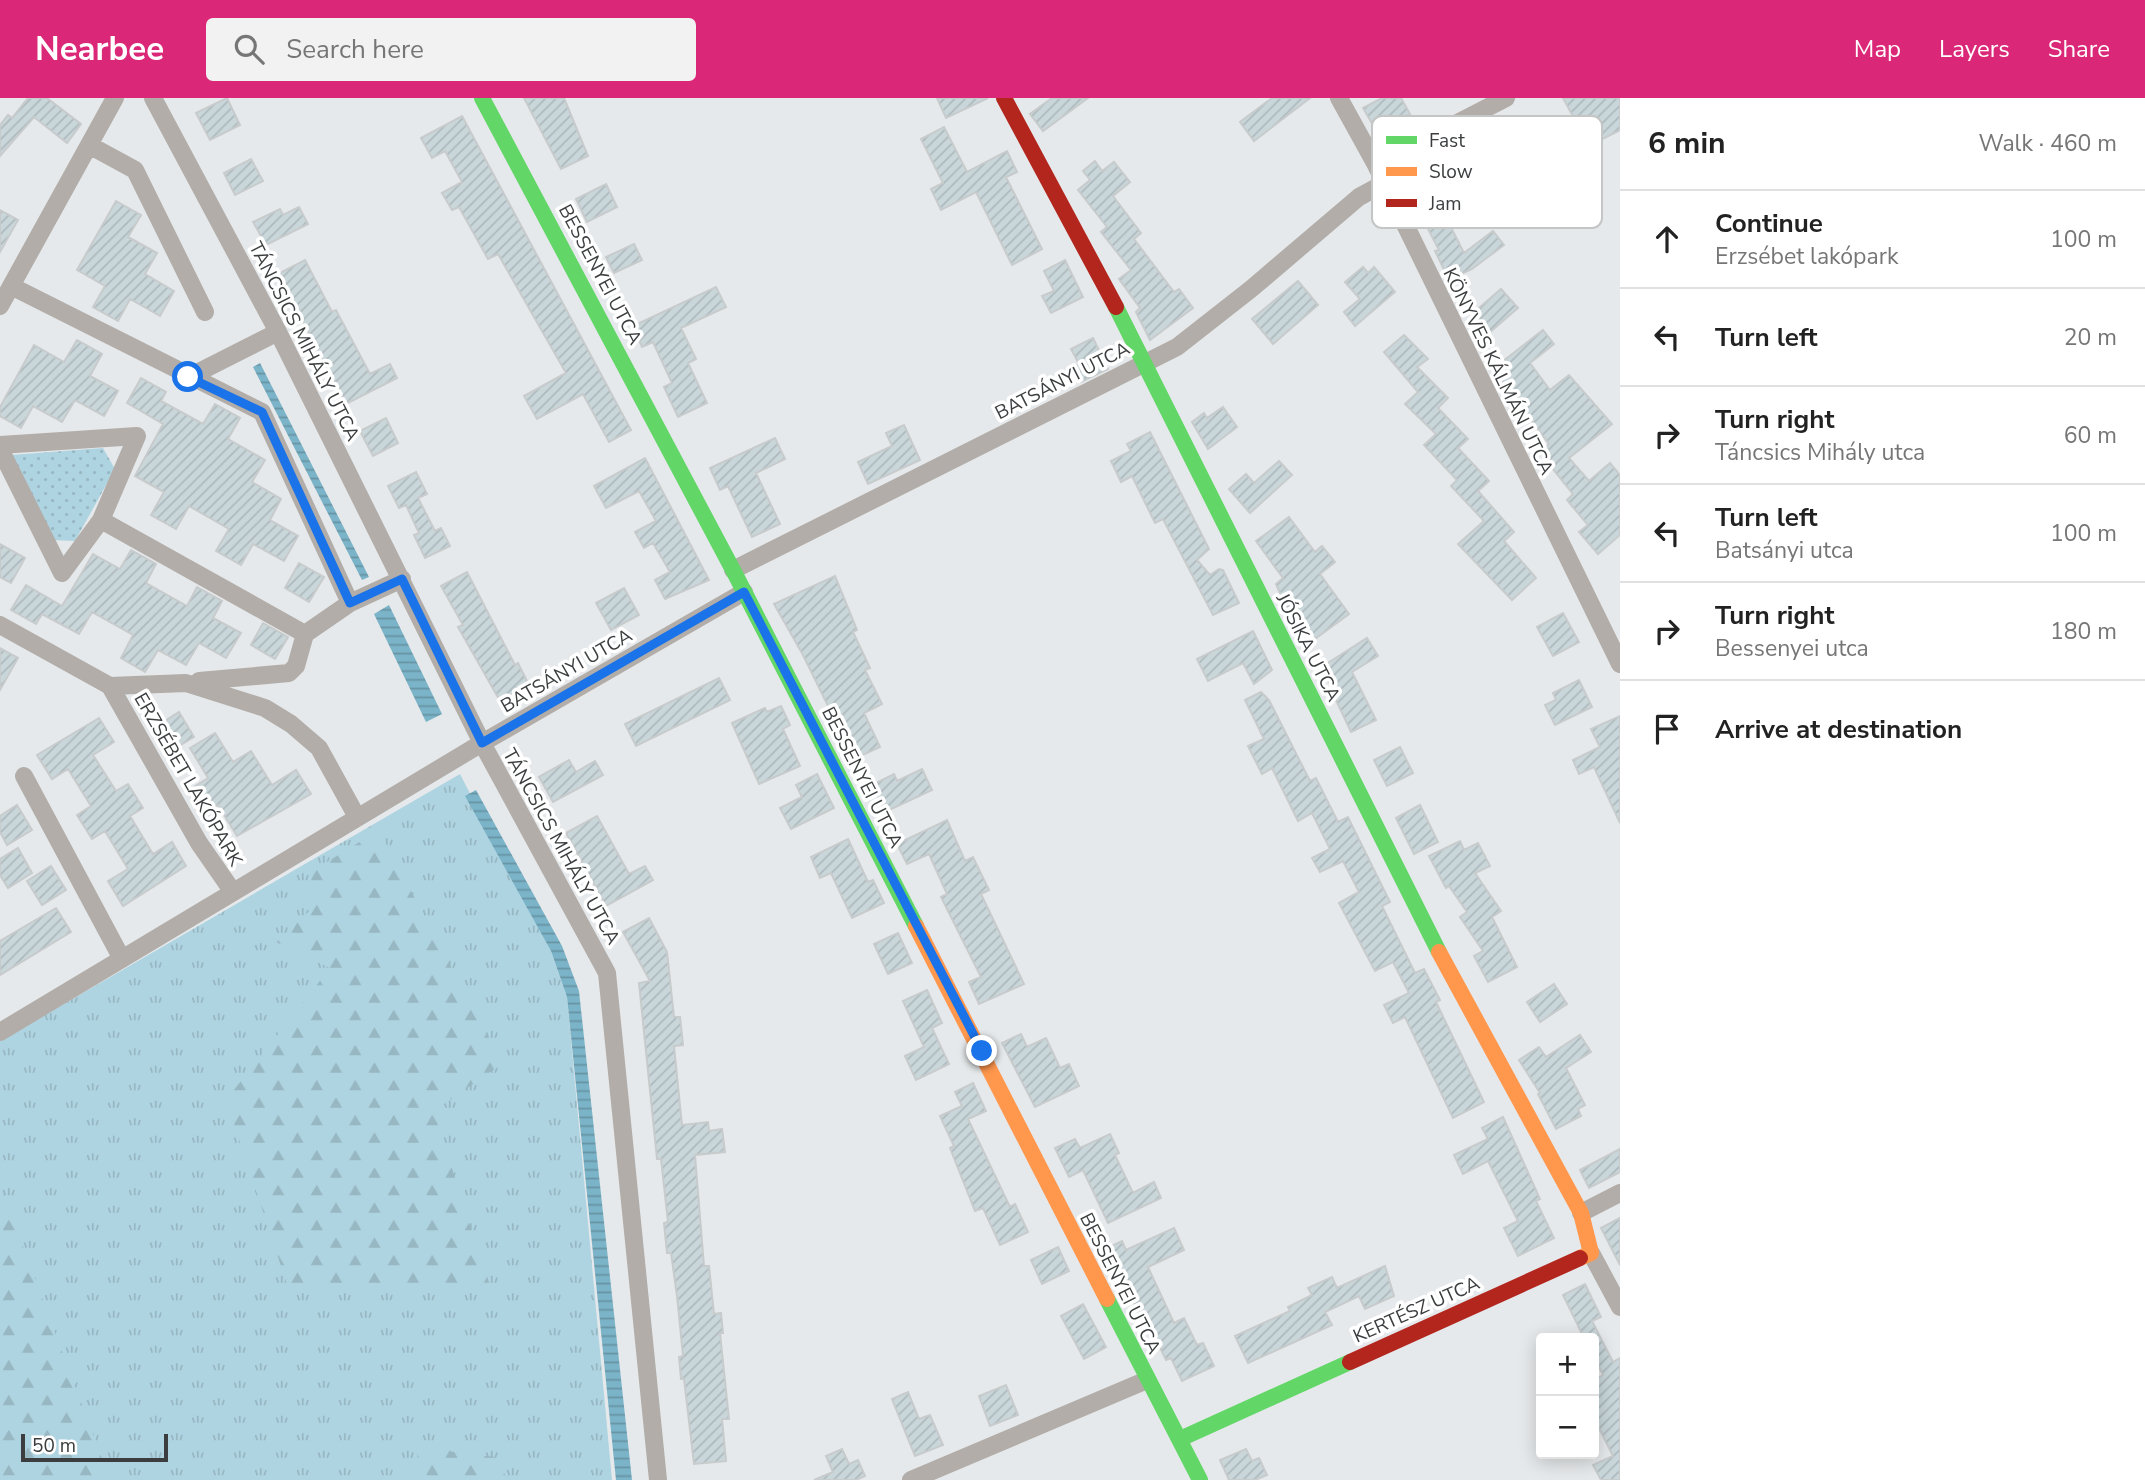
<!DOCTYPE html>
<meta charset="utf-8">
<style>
body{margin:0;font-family:"Nunito Sans",sans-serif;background:#f2f2f2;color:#222}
.controls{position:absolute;right:21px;bottom:21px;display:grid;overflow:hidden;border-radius:7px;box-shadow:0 4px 18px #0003}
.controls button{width:63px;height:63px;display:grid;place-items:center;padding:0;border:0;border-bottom:2px solid #e0e0e0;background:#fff;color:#222;font:35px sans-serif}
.scale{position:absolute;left:21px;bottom:18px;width:147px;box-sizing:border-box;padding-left:7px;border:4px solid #3b3d3e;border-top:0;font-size:19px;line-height:24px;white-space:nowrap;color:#3b3d3e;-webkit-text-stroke:5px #fff;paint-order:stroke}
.stop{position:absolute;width:21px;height:21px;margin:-16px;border:5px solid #1a73e8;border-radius:50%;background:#fff}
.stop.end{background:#1a73e8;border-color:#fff;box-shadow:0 2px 7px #0008}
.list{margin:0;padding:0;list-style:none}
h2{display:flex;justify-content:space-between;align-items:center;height:91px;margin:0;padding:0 28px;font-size:30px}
h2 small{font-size:23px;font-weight:400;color:#767676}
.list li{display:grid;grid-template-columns:46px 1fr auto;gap:21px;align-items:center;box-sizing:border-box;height:98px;padding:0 28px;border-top:2px solid #e0e0e0}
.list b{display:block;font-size:26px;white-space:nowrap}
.list p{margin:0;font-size:23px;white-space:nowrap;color:#767676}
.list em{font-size:23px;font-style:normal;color:#767676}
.icon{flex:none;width:38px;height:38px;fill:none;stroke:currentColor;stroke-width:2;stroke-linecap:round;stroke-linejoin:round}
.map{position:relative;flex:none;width:1620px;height:1382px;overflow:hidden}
header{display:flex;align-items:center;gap:42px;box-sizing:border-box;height:98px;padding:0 35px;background:#db2777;color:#fff}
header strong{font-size:33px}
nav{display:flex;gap:38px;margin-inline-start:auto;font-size:24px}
.search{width:490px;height:63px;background:#f2f2f2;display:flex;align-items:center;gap:18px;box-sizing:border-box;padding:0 24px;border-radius:7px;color:#767676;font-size:26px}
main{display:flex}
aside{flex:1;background:#fff}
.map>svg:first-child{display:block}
.grass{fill:url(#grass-tufts)}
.forest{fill:url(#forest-firs)}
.park{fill:url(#park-dots)}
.water{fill:url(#water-rules)}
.building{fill:url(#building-hatch);stroke:#c8cbcc;stroke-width:2}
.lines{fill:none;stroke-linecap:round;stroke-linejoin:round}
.street{stroke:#b2ada8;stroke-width:18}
.fast{stroke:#63d668;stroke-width:16}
.slow{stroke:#ff974d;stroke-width:16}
.jam{stroke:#b3261e;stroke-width:16}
.route{stroke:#1a73e8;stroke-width:9}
.labels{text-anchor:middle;stroke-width:7;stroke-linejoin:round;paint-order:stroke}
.street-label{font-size:19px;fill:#3b3d3e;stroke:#fff}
.key{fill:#fff;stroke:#c4c5c5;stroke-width:2}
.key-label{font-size:19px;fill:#3b3d3e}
</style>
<header>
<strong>Nearbee</strong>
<div class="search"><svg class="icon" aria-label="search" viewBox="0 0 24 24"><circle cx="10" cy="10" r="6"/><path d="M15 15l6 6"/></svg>Search here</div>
<nav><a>Map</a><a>Layers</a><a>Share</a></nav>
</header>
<main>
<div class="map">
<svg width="1620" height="1382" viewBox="0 0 1620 1382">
<defs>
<pattern id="grass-tufts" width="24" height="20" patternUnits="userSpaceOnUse" patternTransform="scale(1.75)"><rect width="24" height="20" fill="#afd4e1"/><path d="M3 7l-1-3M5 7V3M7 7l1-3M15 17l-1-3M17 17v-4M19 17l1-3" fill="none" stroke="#97b7c2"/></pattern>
<pattern id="forest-firs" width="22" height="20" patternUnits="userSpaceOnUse" patternTransform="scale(1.75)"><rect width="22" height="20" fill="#afd4e1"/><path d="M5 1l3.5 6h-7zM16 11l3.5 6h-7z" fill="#97b7c2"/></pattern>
<pattern id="park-dots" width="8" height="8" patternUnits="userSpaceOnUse" patternTransform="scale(1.75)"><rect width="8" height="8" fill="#afd4e1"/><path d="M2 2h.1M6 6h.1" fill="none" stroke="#97b7c2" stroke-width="1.8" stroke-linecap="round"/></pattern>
<pattern id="water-rules" width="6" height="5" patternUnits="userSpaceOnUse" patternTransform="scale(1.75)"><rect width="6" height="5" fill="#7bb4c8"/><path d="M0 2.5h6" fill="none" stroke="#6694a4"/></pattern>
<pattern id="building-hatch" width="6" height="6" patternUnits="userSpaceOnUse" patternTransform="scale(1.75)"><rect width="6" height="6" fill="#c9d7db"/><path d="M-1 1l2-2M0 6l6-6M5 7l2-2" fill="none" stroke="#aeb9bd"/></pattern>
</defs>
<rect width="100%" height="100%" fill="#e6e9eb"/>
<path class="grass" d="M 460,676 L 551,853 L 567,899 L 612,1382 L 0,1382 L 0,943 Z"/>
<path class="forest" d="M 379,732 L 502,966 L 434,1013 L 490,1192 L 288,1189 L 226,1002 L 330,870 L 276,844 L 319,804 L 309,775 Z
M 0,1087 L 110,1382 L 0,1382 Z
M 416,1349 L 495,1359 L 508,1382 L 421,1382 Z"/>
<path class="park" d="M 103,350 L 115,371 L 75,443 L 50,442 L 11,357 Z"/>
<path class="water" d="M 260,265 L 369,479 L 362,482 L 253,269 Z
M 389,507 L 442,616 L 426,624 L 374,516 Z
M 476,692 L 562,848 L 579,893 L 632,1382 L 616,1382 L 567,899 L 551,853 L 465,698 Z"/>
<path class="building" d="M 28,0 L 47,0 L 81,26 L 67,45 L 34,19 L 0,58 L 0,27 L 8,17 L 12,20 Z
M 227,0 L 240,27 L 210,42 L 196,15 Z
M 524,0 L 564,0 L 588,58 L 561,71 Z
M 937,0 L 988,0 L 946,20 Z
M 1052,0 L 1088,0 L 1043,33 L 1030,16 Z
M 1272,0 L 1310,0 L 1254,43 L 1240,24 Z
M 1382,0 L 1401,0 L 1410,16 L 1377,34 L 1363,10 Z
M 1563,0 L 1620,0 L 1620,32 L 1589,48 Z
M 462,18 L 631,332 L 609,344 L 583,296 L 537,321 L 524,298 L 566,275 L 498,156 L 488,161 L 459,109 L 452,112 L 442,95 L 462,84 L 445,53 L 432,60 L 421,40 Z
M 944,29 L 967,74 L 1007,53 L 1017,74 L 1006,79 L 1042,151 L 1012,167 L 976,94 L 941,112 L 931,91 L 943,85 L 921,41 Z
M 251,61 L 263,83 L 235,97 L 224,75 Z
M 1095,63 L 1102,73 L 1114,64 L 1130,84 L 1113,98 L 1141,135 L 1134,141 L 1174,194 L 1179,191 L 1193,210 L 1150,242 L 1136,214 L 1140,210 L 1119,181 L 1131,172 L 1101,134 L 1107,129 L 1078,92 L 1090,82 L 1083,73 Z
M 1430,69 L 1440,88 L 1432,92 L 1464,155 L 1493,133 L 1504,147 L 1472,171 L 1449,182 L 1435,153 L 1439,152 L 1403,83 Z
M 606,86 L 617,109 L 587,124 L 576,101 Z
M 116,103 L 141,117 L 128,139 L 157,155 L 145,176 L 174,193 L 160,218 L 130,201 L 118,223 L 93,209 L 105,188 L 77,172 Z
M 299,109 L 308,126 L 266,147 L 253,124 L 280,111 L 283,117 Z
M 0,112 L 18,122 L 0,154 Z
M 634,146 L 642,162 L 614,175 L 606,159 Z
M 305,162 L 332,214 L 336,212 L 370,276 L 390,266 L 397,280 L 346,306 L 278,176 Z
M 1065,162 L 1083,199 L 1051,215 L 1042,198 L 1054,193 L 1044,173 Z
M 1363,169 L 1368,175 L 1374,169 L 1395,194 L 1355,228 L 1344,214 L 1360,201 L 1345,184 Z
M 1298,183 L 1318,207 L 1273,246 L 1252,221 Z
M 716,189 L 726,209 L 681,230 L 696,261 L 688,265 L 707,305 L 678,319 L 664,289 L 672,285 L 653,244 L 642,249 L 633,228 Z
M 1501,191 L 1518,210 L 1489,235 L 1472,216 Z
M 1543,232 L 1554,246 L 1530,265 L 1550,292 L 1569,277 L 1612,326 L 1569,360 L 1589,383 L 1610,365 L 1620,377 L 1620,437 L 1598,456 L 1579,434 L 1588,427 L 1567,402 L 1573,396 L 1544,360 L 1550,356 L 1545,350 L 1549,346 L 1493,271 Z
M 1404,237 L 1428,261 L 1417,269 L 1448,300 L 1438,310 L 1468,341 L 1458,350 L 1489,383 L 1478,393 L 1514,434 L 1504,443 L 1536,480 L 1512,502 L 1458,446 L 1484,423 L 1451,388 L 1457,382 L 1424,347 L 1436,336 L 1405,306 L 1418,294 L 1384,254 Z
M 1093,240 L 1108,271 L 1081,284 L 1074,269 L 1079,266 L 1071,251 Z
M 77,242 L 102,256 L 90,278 L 118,293 L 104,318 L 75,302 L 62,324 L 33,308 L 21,330 L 0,318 L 0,309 L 34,247 L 64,264 Z
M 141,280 L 166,294 L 161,303 L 203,326 L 215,306 L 240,320 L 228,341 L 265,362 L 252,384 L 281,401 L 270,422 L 298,438 L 284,463 L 253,446 L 241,467 L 216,453 L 229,431 L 189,408 L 176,431 L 151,417 L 164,394 L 135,378 L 163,326 L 127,305 Z
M 1223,309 L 1237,329 L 1208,351 L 1192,324 L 1204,315 L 1207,320 Z
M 386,320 L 398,345 L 373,358 L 360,333 Z
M 904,327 L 920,362 L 868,386 L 858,364 L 892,348 L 886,335 Z
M 1150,334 L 1209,451 L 1197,462 L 1210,477 L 1219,471 L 1223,472 L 1239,505 L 1213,517 L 1163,421 L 1155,425 L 1132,378 L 1121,384 L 1111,363 L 1131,353 L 1127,346 Z
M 775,340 L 785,361 L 756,375 L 780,426 L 752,439 L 728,388 L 720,392 L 710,370 Z
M 645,360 L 709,482 L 665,501 L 655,482 L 670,474 L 653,445 L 644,450 L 635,434 L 656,423 L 639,393 L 606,410 L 594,388 Z
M 1279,363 L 1292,377 L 1250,415 L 1229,391 L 1246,376 L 1254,385 Z
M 416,374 L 427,396 L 418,400 L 435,433 L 441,430 L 450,448 L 425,460 L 414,437 L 419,435 L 406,407 L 399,410 L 388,388 Z
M 1289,419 L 1315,454 L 1322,448 L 1335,464 L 1320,476 L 1349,516 L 1312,543 L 1286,509 L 1276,486 L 1283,480 L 1256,443 Z
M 0,446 L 25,460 L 11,485 L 0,479 Z
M 131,452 L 156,466 L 146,485 L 187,508 L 197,489 L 222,503 L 213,520 L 241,535 L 226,560 L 199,545 L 186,567 L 158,552 L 145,574 L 121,560 L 133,537 L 92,514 L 79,536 L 42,516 L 36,526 L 11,512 L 26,487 L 62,508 L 93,456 L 120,471 Z
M 299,465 L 324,479 L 309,504 L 285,490 Z
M 467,474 L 515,567 L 518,565 L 529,587 L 500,603 L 458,529 L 463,527 L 441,488 Z
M 835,478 L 857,532 L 853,534 L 870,570 L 865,572 L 882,606 L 864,615 L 880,649 L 854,661 L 803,557 L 774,506 Z
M 624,490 L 639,517 L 611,532 L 596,505 Z
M 1563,515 L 1579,544 L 1553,558 L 1537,529 Z
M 263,525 L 288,539 L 275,561 L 251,547 Z
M 1253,533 L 1272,572 L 1254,586 L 1243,565 L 1208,583 L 1197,561 Z
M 1367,540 L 1378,558 L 1352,574 L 1376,622 L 1351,634 L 1335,600 L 1338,598 L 1320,570 Z
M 0,550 L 18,560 L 0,592 Z
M 719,580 L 730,602 L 636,648 L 625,626 Z
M 1579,582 L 1592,609 L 1555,627 L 1545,607 L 1556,602 L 1553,595 Z
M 1261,594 L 1269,602 L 1310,683 L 1316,680 L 1338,724 L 1348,719 L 1390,804 L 1382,808 L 1415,875 L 1424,871 L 1440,902 L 1436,904 L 1484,1004 L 1453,1020 L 1405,919 L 1393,925 L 1384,907 L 1409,895 L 1393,864 L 1375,873 L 1339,805 L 1359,794 L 1343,763 L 1320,774 L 1312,760 L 1330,751 L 1312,715 L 1298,723 L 1272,670 L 1262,676 L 1248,648 L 1264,641 L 1245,602 Z
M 781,608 L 790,627 L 783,631 L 800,668 L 759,686 L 732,625 L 765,610 L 767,614 Z
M 179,614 L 194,639 L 169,654 L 154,630 Z
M 1620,618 L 1620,725 L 1594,669 L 1579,676 L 1573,662 L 1600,649 L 1591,631 Z
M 99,620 L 114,644 L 93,657 L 116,693 L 128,686 L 143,710 L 130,718 L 153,756 L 172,744 L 186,768 L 123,808 L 108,783 L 128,771 L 105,733 L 92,741 L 77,717 L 91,708 L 68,671 L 52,681 L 37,657 Z
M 215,635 L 233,664 L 251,653 L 272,687 L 296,672 L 311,696 L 237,738 L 218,707 L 203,716 L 189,692 L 208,680 L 190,650 Z
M 1400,649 L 1413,675 L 1387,688 L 1374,662 Z
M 569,662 L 576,674 L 595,663 L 603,677 L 553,704 L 539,679 Z
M 922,671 L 932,692 L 885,714 L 872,687 L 894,676 L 897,683 Z
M 817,676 L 834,710 L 791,731 L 780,710 L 802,699 L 796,687 Z
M 17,707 L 32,732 L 7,747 L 0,734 L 0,718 Z
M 1420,707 L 1438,744 L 1414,756 L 1396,720 Z
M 597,718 L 629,776 L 645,768 L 653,782 L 606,808 L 566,735 Z
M 947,722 L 965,763 L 973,759 L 989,792 L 981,796 L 1024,886 L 979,906 L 969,884 L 981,879 L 941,799 L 947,796 L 929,756 L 907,766 L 897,746 Z
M 848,741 L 868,784 L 873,782 L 884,805 L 852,820 L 831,775 L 820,780 L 811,759 Z
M 1460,743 L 1464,752 L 1478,745 L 1490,768 L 1475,775 L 1501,813 L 1492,819 L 1517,869 L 1488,884 L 1474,858 L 1483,853 L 1460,819 L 1467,814 L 1449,788 L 1446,790 L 1429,758 Z
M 18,750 L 32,775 L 8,790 L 0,777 L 0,761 Z
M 51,768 L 66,792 L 42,807 L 27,783 Z
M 56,810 L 71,834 L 0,877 L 0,843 Z
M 649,820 L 667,854 L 674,919 L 680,919 L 683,947 L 674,948 L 682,1027 L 708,1024 L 709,1033 L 722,1031 L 725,1054 L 695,1057 L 704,1168 L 709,1168 L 714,1216 L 721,1215 L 723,1235 L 720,1235 L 729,1321 L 722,1321 L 726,1363 L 694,1366 L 684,1281 L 681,1281 L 679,1259 L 683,1258 L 677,1198 L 671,1155 L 667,1155 L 664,1125 L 668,1124 L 661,1061 L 657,1061 L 639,885 L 650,883 L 623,834 Z
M 898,835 L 912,865 L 888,876 L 874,846 Z
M 1554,886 L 1567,906 L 1540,924 L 1527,904 Z
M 927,892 L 942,925 L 932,930 L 949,966 L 916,982 L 905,958 L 924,949 L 903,903 Z
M 1021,936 L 1027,949 L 1046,940 L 1060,970 L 1069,966 L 1079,988 L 1035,1009 L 1002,945 Z
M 1580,937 L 1591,954 L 1566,970 L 1585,1007 L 1578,1011 L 1581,1018 L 1556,1031 L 1538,996 L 1540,995 L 1519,962 L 1539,949 L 1546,959 Z
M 973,985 L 986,1013 L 968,1021 L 1010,1109 L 1015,1106 L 1028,1134 L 1000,1147 L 983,1110 L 975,1113 L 950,1050 L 954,1048 L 940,1018 L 962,1008 L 955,994 Z
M 1503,1019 L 1540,1101 L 1536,1103 L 1554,1140 L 1518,1158 L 1504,1130 L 1518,1123 L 1488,1063 L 1463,1076 L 1454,1057 L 1488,1041 L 1482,1030 Z
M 1110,1036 L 1119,1055 L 1115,1057 L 1133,1095 L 1154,1084 L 1161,1100 L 1108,1125 L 1083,1072 L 1069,1079 L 1055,1050 L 1075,1041 L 1080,1050 Z
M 1620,1051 L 1620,1074 L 1589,1090 L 1580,1072 Z
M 1620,1120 L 1620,1167 L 1601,1130 Z
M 1174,1130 L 1184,1152 L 1148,1169 L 1174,1225 L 1184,1220 L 1197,1247 L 1203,1245 L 1214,1268 L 1182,1283 L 1171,1260 L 1166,1262 L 1143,1214 L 1139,1216 L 1107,1150 L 1122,1143 L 1126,1152 Z
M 1058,1149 L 1069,1173 L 1042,1186 L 1031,1162 Z
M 1385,1168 L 1394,1198 L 1365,1211 L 1359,1198 L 1325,1214 L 1332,1227 L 1248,1265 L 1235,1238 L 1290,1213 L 1288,1209 L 1312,1197 L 1308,1190 L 1332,1179 L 1337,1190 Z
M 1585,1186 L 1601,1219 L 1592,1223 L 1613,1264 L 1620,1260 L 1620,1382 L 1601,1382 L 1593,1367 L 1613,1358 L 1594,1320 L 1594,1282 L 1603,1277 L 1594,1259 L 1594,1240 L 1584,1240 L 1563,1197 Z
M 1083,1206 L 1106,1249 L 1084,1261 L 1061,1218 Z
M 1006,1287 L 1018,1317 L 990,1328 L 979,1298 Z
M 908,1294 L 919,1321 L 930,1317 L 943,1347 L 915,1358 L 892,1301 Z
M 842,1351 L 849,1366 L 858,1362 L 865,1378 L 856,1382 L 814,1382 L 833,1374 L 826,1358 Z
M 1246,1351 L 1252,1363 L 1259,1360 L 1267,1377 L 1255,1382 L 1229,1382 L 1220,1362 Z"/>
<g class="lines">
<path class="street" d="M 153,0 L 278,234 L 482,645 L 607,875 L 658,1382
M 1339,0 L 1376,67 L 1620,566
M 89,47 L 135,72 L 205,214
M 1376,67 L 1506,0
M 11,188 L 262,314 L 350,505
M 0,208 L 115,0
M 189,279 L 278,234
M 0,347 L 137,338 L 101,422 L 62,475 L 0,351
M 101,422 L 305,536
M 733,472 L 1177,249 L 1251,191 L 1359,99 L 1383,86
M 0,527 L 110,588 L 186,585 L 265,610 L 291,626 L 319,650 L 357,719
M 199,583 L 289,575 L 296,568 L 305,536 L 350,505 L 402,481
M 110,588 L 199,745 L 233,794
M 24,678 L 122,861
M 0,934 L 482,645 L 744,494
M 1581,1115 L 1620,1095
M 1591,1155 L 1620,1209
M 911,1382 L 1147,1282"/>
<path class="fast" d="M 482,0 L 733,472 L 916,828
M 1116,209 L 1439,854
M 1107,1201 L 1200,1382
M 1180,1341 L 1350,1264"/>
<path class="slow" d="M 916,828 L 1107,1201
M 1439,854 L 1581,1115 L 1591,1155 L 1580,1160"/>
<path class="jam" d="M 1004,0 L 1116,209
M 1350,1264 L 1580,1160"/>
</g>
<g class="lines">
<path class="route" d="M 188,279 L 262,314 L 350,505 L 402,481 L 482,645 L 744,494 L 982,953"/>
</g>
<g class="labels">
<g class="street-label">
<text transform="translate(601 176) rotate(62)" y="7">BESSENYEI UTCA</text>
<text transform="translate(305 243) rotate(63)" y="7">TÁNCSICS MIHÁLY UTCA</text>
<text transform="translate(1499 273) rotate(64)" y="7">KÖNYVES KÁLMÁN UTCA</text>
<text transform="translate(1062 282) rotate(-27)" y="7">BATSÁNYI UTCA</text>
<text transform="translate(1309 549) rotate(63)" y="7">JÓSIKA UTCA</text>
<text transform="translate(566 572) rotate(-30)" y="7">BATSÁNYI UTCA</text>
<text transform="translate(863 679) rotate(63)" y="7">BESSENYEI UTCA</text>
<text transform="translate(189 681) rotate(60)" y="7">ERZSÉBET LAKÓPARK</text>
<text transform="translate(562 748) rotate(61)" y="7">TÁNCSICS MIHÁLY UTCA</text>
<text transform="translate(1121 1185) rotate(63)" y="7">BESSENYEI UTCA</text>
<text transform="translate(1416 1211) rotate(-24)" y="7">KERTÉSZ UTCA</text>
</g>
</g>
<rect x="1372" y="18" width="230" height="112" rx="10" class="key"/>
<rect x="1386" y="38" width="31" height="8" fill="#63d668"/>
<rect x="1386" y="69" width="31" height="9" fill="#ff974d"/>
<rect x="1386" y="101" width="31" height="8" fill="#b3261e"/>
<g class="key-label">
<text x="1429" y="49">Fast</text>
<text x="1429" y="80">Slow</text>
<text x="1429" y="112">Jam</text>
</g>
</svg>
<div class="controls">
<button>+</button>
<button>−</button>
</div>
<div class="scale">50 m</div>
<div class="stop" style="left:188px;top:279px"></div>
<div class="stop end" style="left:982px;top:953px"></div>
</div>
<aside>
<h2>6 min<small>Walk · 460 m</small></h2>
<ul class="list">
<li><svg class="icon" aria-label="ahead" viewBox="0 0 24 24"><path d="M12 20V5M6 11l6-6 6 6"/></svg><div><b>Continue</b><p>Erzsébet lakópark</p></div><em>100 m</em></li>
<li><svg class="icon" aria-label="left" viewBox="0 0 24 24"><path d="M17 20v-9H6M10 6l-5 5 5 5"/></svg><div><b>Turn left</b></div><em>20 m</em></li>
<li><svg class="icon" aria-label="right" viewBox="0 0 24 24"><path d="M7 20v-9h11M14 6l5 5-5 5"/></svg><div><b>Turn right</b><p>Táncsics Mihály utca</p></div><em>60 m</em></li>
<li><svg class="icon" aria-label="left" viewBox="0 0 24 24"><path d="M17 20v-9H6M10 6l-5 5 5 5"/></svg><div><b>Turn left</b><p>Batsányi utca</p></div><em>100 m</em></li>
<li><svg class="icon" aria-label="right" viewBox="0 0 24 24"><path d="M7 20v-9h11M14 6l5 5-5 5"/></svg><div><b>Turn right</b><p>Bessenyei utca</p></div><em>180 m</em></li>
<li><svg class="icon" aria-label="arrive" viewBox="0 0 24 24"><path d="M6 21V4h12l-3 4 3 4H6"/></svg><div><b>Arrive at destination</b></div></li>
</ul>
</aside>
</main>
